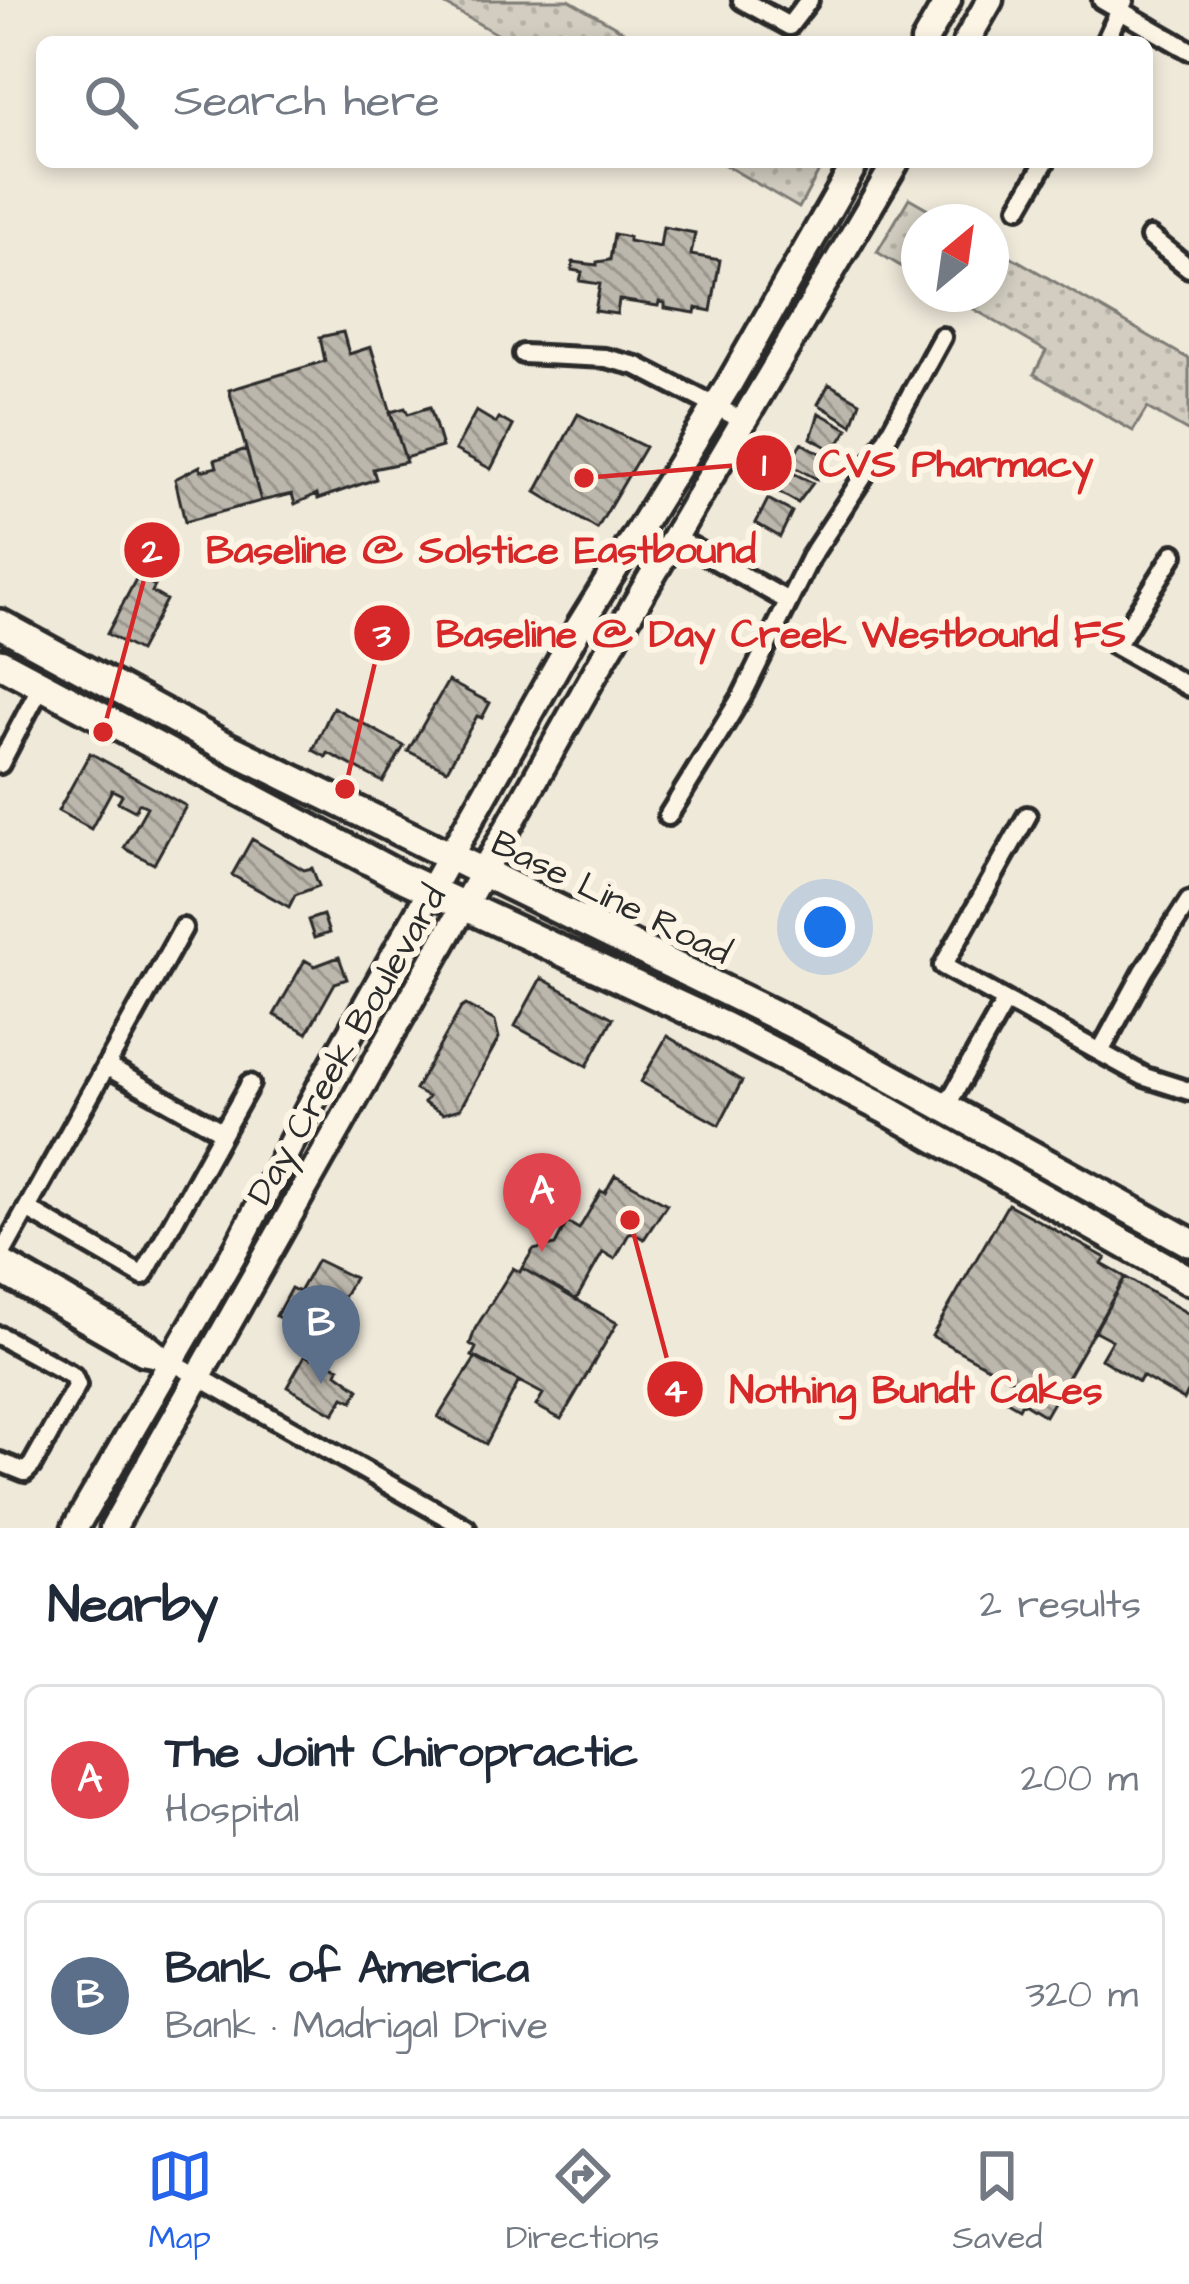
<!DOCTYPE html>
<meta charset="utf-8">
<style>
body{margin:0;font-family:"Architects Daughter",sans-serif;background:#f2f2f3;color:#1f2937}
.compass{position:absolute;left:901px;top:204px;width:108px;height:108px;border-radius:50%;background:#fff;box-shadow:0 6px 18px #0003;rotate:29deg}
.you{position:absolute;left:825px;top:927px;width:42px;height:42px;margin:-30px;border:9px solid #fff;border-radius:50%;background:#1a73e8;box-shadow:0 0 0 18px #1a73e833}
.badge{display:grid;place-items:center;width:78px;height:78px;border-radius:50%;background:#2563eb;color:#fff;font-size:39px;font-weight:700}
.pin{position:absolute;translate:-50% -99px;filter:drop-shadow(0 3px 6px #0008)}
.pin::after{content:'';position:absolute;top:63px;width:42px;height:36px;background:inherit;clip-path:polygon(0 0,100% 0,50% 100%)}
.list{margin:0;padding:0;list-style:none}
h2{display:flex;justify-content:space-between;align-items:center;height:156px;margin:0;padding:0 48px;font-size:51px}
h2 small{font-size:39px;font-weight:400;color:#747a83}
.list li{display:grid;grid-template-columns:78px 1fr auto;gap:36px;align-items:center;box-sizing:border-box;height:192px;margin:0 24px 24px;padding:0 24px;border:3px solid #e0e1e3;border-radius:18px}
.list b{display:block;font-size:45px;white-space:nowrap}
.list p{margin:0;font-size:39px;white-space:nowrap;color:#747a83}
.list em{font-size:39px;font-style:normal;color:#747a83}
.icon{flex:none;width:66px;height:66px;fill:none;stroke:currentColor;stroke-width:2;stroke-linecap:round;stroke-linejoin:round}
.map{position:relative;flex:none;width:1189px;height:1528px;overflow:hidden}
.search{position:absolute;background:#fff;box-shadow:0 6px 18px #0003;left:36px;right:36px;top:36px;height:132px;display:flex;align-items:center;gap:30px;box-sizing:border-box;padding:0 42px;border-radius:18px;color:#747a83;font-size:45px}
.sheet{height:588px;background:#fff}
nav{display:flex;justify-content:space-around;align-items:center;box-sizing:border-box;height:168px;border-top:3px solid #e0e1e3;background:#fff;font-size:33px;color:#747a83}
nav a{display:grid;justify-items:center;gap:6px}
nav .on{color:#2563eb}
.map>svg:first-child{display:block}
.grass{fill:url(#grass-dots);stroke:#7e7c76;stroke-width:3}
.building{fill:url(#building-back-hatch);stroke:#2b2b2b;stroke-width:3}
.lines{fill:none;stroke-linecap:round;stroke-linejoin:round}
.street-casing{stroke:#2b2b2b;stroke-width:26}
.secondary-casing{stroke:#2b2b2b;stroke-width:33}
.primary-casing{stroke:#2b2b2b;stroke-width:36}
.street{stroke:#fcf5e5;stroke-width:16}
.secondary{stroke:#fcf5e5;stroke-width:24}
.primary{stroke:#fcf5e5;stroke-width:27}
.labels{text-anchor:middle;stroke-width:12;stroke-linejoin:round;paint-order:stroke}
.street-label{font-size:36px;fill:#2b2b2b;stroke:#fcf5e5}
.leader{fill:none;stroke:#d62828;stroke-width:4.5}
.callout-dot{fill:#d62828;stroke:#fcf5e5;stroke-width:4.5}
.mark-label{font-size:36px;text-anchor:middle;font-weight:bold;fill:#fff}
.callout-label{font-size:39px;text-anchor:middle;font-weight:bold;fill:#d62828;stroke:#fcf5e5;stroke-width:12;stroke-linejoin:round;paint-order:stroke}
</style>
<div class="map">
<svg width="1189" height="1528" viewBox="0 0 1189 1528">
<defs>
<pattern id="grass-dots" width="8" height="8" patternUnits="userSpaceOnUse" patternTransform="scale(3)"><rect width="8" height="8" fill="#d2cdc0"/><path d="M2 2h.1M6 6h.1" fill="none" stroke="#b4b0a5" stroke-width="1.8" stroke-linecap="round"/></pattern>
<pattern id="building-back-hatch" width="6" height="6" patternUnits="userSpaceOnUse" patternTransform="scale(3)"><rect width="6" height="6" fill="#bcb7ac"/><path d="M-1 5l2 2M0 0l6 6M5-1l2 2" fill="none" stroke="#99958c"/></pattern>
</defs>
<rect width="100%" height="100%" fill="#efe9da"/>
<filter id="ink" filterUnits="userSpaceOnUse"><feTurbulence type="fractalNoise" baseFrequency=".00833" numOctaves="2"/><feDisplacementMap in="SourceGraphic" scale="24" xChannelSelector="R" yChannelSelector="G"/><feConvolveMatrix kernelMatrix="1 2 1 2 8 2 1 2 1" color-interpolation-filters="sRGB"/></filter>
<g filter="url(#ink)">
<path class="grass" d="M 437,0 L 569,0 L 642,42 L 511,42 Z
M 720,162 L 824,162 L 799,208 Z
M 909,198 L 951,222 L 919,222 L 919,277 L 877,252 Z
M 991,245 L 1189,359 L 1189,432 L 1147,408 L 1133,431 L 1034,374 L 1046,351 L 948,294 L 991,294 Z"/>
<path class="building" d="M 663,227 L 695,233 L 691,255 L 720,260 L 711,311 L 696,308 L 695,313 L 665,308 L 665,303 L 659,302 L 658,306 L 619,300 L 617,314 L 595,311 L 600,284 L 580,281 L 582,272 L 572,270 L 573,262 L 597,265 L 597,262 L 610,260 L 614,234 L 629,237 L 629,241 L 660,247 Z
M 343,332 L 349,354 L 371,347 L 406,462 L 373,469 L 376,479 L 318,499 L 317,494 L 295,504 L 292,494 L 261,501 L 229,390 L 325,361 L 320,337 Z
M 829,384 L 860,402 L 852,425 L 818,404 Z
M 430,407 L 442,447 L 405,458 L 390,412 L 405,408 L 408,414 Z
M 476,411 L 496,423 L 499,418 L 513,426 L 491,469 L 455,450 Z
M 819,413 L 848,429 L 834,451 L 811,438 Z
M 578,414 L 645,447 L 597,529 L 536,492 Z
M 801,443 L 829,458 L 817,479 L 789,464 Z
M 246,449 L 261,501 L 185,522 L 175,479 L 200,466 L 201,471 L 217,467 L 215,460 Z
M 789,471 L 813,483 L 798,503 L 777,491 Z
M 768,499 L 792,512 L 780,537 L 756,523 Z
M 137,577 L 155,586 L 152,592 L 166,600 L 139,651 L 107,634 Z
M 448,681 L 490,703 L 482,718 L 477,716 L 447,770 L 408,751 Z
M 333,707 L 404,746 L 383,782 L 328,753 L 326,757 L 313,750 Z
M 90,753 L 186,806 L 154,864 L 124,848 L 147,807 L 139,803 L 135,811 L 118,802 L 122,795 L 112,790 L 91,829 L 58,811 Z
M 252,839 L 304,870 L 312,868 L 319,886 L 295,895 L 289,907 L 232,875 Z
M 323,915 L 329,933 L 314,938 L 308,920 Z
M 339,957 L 347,979 L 335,983 L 307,1033 L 274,1015 L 305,960 L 315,966 Z
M 541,978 L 613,1018 L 587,1066 L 515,1026 Z
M 466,1005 L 495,1021 L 499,1038 L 460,1109 L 443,1114 L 424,1103 L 428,1097 L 415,1090 L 461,1008 Z
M 667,1036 L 742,1081 L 719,1125 L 641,1082 Z
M 615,1175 L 667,1204 L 644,1239 L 630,1232 L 615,1259 L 603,1252 L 576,1300 L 522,1268 L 533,1250 L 555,1245 L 567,1222 L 579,1229 L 601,1191 L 605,1193 Z
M 1008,1204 L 1106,1258 L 1102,1264 L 1125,1277 L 1045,1416 L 1022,1402 L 1019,1408 L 1007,1401 L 1017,1383 L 932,1336 Z
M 317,1260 L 354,1278 L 319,1340 L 276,1316 L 291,1288 L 299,1292 Z
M 513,1268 L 520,1272 L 522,1268 L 617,1323 L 561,1419 L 536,1406 L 543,1394 L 472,1356 L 476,1348 L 470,1344 L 475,1329 Z
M 1125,1277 L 1189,1314 L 1189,1390 L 1184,1400 L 1142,1376 L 1139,1382 L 1101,1359 L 1112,1340 L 1095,1331 Z
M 313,1353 L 339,1368 L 337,1373 L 359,1389 L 353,1401 L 344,1397 L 334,1414 L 287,1387 L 305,1355 L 310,1358 Z
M 476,1357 L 519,1381 L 486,1444 L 438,1417 Z"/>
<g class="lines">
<g class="street-casing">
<path id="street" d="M 742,0 L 789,26 L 809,0
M 1102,0 L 1189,50
M 1105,42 L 1124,1
M 1019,207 L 1045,162
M 1150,237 L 1189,268
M 523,354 L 605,358 L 637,366 L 746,422
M 676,538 L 788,601
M 1174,554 L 1116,646 L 1189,687
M 0,764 L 41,686
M 668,816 L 742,696 L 810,558 L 878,454 L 942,337
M 1027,816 L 943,966 L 1145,1077 L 1189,1091
M 1100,1052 L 1144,971 L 1189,901
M 947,1105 L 1005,1002
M 223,1132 L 250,1084
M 27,1209 L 143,1276 L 223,1132 L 106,1066
M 0,1257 L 149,1343 L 171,1361 L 466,1528
M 0,1257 L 183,928
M 0,1275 L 142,1356 L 170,1361
M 0,1336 L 73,1376 L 77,1385 L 32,1465 L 25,1472 L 0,1462"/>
</g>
<g class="secondary-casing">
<path id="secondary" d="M 924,42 L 948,0
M 966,42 L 990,0
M 75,1528 L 237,1248 L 322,1083 L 579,627 L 728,386 L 856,162
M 113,1528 L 603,659 L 896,162"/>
</g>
<g class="primary-casing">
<path id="primary" d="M 0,624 L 219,743 L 803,1029 L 1189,1242
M 0,663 L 397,875 L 725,1027 L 885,1109 L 1189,1280"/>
</g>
<use href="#street" class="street"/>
<use href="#secondary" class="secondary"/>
<use href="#primary" class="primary"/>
</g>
</g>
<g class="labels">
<g class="street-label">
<text transform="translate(612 896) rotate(26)" y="13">Base Line Road</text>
<text transform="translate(345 1044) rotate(-60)" y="13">Day Creek Boulevard</text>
</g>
</g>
<path class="leader" d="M584 478L764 463M103 732L152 550M345 789L382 633M630 1220L675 1389"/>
<g class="callout-dot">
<circle cx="584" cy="478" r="12"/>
<circle cx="103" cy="732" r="12"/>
<circle cx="345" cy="789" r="12"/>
<circle cx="630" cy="1220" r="12"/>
<circle cx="764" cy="463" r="30"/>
<circle cx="152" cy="550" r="30"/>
<circle cx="382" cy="633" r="30"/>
<circle cx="675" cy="1389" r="30"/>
</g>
<g class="mark-label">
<text x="764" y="476">1</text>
<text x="152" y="562">2</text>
<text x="382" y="646">3</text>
<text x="675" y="1402">4</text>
</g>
<g class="callout-label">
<text x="956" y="477">CVS Pharmacy</text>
<text x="481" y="563">Baseline @ Solstice Eastbound</text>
<text x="781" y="647">Baseline @ Day Creek Westbound FS</text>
<text x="916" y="1403">Nothing Bundt Cakes</text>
</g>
</svg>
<svg class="compass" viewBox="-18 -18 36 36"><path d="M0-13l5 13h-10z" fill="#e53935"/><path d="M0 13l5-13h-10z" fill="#747a83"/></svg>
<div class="you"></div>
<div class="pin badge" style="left:542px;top:1252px;background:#e0444e">A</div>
<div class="pin badge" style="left:321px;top:1384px;background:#5c6f8a">B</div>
<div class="search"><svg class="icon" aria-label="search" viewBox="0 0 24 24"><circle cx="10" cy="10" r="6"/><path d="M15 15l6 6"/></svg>Search here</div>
</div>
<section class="sheet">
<h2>Nearby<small>2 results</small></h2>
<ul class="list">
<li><span class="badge" style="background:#e0444e">A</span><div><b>The Joint Chiropractic</b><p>Hospital</p></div><em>200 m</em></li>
<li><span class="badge" style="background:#5c6f8a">B</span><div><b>Bank of America</b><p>Bank · Madrigal Drive</p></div><em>320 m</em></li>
</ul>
</section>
<nav>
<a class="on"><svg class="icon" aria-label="map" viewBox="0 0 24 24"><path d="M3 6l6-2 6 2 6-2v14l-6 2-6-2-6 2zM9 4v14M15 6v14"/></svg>Map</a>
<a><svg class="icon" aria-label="directions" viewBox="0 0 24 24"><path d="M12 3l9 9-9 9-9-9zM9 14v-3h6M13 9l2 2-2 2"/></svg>Directions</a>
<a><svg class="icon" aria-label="saved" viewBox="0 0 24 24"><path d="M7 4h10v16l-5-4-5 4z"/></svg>Saved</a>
</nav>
